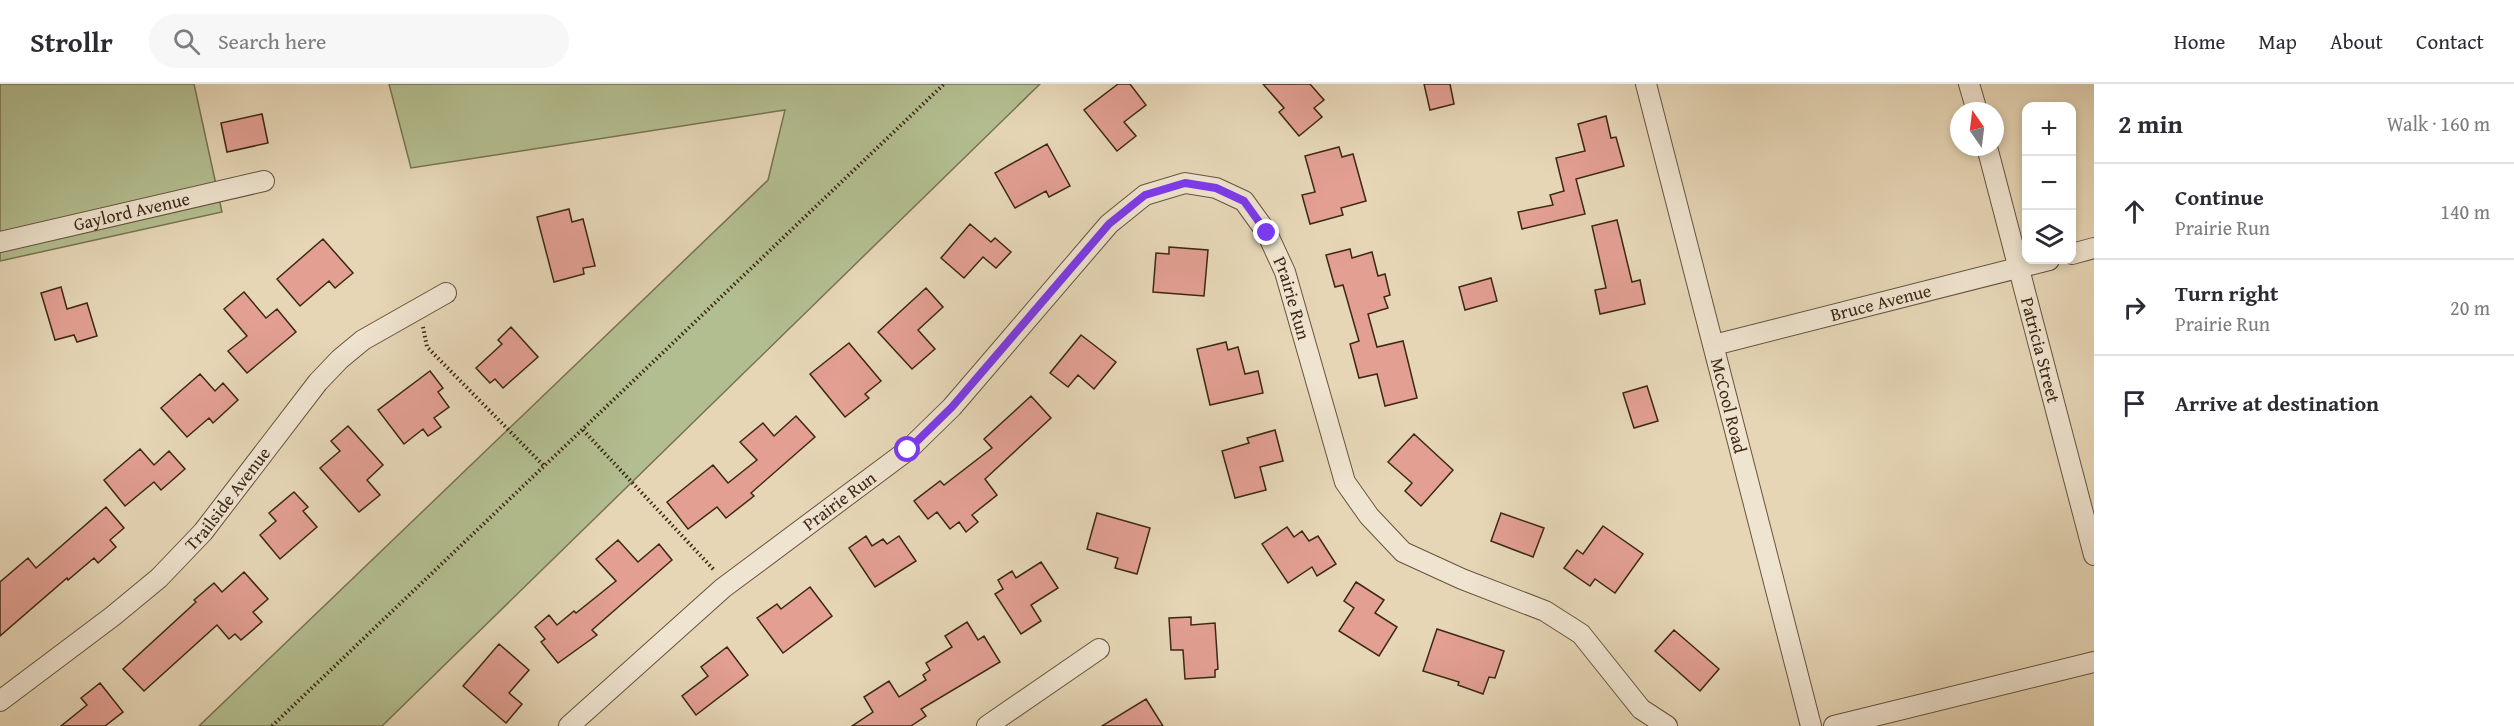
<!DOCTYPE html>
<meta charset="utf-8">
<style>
body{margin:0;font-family:"Gentium Book Plus",serif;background:#f7f7f7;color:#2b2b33}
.controls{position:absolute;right:18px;top:18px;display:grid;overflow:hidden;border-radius:12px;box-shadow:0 3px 9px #0003}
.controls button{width:54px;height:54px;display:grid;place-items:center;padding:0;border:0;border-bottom:2px solid #e1e1e2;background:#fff;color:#2b2b33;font:30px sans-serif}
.compass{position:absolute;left:1950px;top:18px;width:54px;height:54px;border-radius:50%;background:#fff;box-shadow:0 3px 9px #0003;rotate:346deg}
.stop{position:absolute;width:18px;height:18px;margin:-14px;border:4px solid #7c3aed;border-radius:50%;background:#fff}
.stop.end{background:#7c3aed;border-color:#fff;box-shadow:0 2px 6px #0008}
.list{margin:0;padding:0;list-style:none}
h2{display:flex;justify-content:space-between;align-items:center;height:78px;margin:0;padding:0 24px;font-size:26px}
h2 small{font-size:20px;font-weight:400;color:#7c7c81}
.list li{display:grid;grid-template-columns:39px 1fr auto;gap:18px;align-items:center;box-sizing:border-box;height:96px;padding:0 24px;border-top:2px solid #e1e1e2}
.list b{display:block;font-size:22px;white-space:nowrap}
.list p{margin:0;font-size:20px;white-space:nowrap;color:#7c7c81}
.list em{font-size:20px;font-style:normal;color:#7c7c81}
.icon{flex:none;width:33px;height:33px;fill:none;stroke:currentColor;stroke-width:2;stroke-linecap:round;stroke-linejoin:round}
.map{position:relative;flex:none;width:2094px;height:642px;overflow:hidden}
header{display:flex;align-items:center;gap:36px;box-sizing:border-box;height:84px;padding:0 30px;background:#fff;border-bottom:2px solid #e1e1e2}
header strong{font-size:28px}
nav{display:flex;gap:33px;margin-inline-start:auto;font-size:21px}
.search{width:420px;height:54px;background:#f7f7f7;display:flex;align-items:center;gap:15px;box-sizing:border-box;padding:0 21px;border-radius:33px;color:#7c7c81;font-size:22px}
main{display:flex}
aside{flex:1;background:#fff}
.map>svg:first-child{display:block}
.green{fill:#b3be90;stroke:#787352;stroke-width:1.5}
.building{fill:#e29f92;stroke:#3c2815;stroke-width:1.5}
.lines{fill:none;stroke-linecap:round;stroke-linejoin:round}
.minor-casing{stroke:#66543d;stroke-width:22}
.path{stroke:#3c2815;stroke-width:4;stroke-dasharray:1.5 3;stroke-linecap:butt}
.minor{stroke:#efe4d0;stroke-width:20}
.route{stroke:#7c3aed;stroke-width:8}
.labels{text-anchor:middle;stroke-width:4.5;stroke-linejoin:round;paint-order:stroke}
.street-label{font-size:18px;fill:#3c2815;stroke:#efe4d0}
</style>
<header>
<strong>Strollr</strong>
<div class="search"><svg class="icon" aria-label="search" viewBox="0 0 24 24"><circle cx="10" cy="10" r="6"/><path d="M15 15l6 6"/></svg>Search here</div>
<nav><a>Home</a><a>Map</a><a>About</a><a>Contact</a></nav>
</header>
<main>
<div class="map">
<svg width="2094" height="642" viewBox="0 0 2094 642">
<rect width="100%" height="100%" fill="#e6d6b6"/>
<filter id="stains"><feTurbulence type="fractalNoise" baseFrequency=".00333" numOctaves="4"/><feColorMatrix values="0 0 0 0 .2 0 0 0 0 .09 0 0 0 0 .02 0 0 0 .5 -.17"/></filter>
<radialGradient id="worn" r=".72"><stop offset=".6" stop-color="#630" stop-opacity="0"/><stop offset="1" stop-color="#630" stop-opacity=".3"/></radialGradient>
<path class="green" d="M 0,0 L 194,0 L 222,128 L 0,177 Z
M 389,0 L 1040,0 L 382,642 L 199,642 L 768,96 L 785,26 L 411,84 Z"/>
<path class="building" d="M 1118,0 L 1130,0 L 1146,21 L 1124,38 L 1136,52 L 1117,67 L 1084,26 Z
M 1263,0 L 1310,0 L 1324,16 L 1314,24 L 1322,33 L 1299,52 L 1279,28 L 1284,24 Z
M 1424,0 L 1450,0 L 1454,20 L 1430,26 Z
M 262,30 L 268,59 L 227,68 L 221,39 Z
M 1606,32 L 1611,54 L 1616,53 L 1624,82 L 1576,95 L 1585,130 L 1522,145 L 1518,128 L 1553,121 L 1550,111 L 1564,107 L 1556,74 L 1585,67 L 1578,40 Z
M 1047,60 L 1070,102 L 1049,113 L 1046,107 L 1015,124 L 995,89 Z
M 1339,63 L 1342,73 L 1353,70 L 1366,117 L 1341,124 L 1343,131 L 1310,140 L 1302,111 L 1315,108 L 1305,72 Z
M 569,125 L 572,138 L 583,135 L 595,182 L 583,184 L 584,190 L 554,198 L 537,133 Z
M 1617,136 L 1632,198 L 1640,196 L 1645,220 L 1600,230 L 1595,206 L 1606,204 L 1592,142 Z
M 970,140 L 991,158 L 995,154 L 1011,168 L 996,184 L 983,173 L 964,194 L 941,174 Z
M 323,155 L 353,189 L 335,204 L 329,197 L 300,222 L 277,195 Z
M 1169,163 L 1208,166 L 1204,212 L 1153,208 L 1156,169 L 1169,170 Z
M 1350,165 L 1352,174 L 1372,168 L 1378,192 L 1385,190 L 1390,211 L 1384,213 L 1388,224 L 1368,230 L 1377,263 L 1403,257 L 1417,314 L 1385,322 L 1377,290 L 1359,294 L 1350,260 L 1359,257 L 1343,201 L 1335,203 L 1326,171 Z
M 1491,194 L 1497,217 L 1465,226 L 1459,203 Z
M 61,203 L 67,225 L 87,219 L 97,252 L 77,258 L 74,251 L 55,256 L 41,209 Z
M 926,204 L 943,223 L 918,246 L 935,265 L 912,285 L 878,248 Z
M 244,208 L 266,234 L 277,225 L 296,248 L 247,289 L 228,267 L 247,252 L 224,225 Z
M 511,243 L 538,273 L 503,304 L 495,295 L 490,299 L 476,284 L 502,260 L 498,256 Z
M 1081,251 L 1116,278 L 1094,305 L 1078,291 L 1068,303 L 1050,289 Z
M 1226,258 L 1228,266 L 1238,263 L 1245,290 L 1258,287 L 1263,309 L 1210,321 L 1197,265 Z
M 849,259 L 881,297 L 865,310 L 869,314 L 845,333 L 810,290 Z
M 430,287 L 443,304 L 438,308 L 449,323 L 434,334 L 441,343 L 428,352 L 423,345 L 404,360 L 378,326 Z
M 200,290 L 215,307 L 223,299 L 238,316 L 213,339 L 209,334 L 187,353 L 161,324 Z
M 1647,302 L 1658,337 L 1634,344 L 1623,309 Z
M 1031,312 L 1051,334 L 985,395 L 997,411 L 972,431 L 978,438 L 966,448 L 959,438 L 950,445 L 937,428 L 928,435 L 914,417 L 940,397 L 944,401 L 992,364 L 984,355 Z
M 796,332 L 815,353 L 751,409 L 754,412 L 726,434 L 717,423 L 688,445 L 667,418 L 713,381 L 728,399 L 757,376 L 740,358 L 763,339 L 774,352 Z
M 348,342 L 383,381 L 367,396 L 380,411 L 359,428 L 320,384 L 340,367 L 331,357 Z
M 1275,346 L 1283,377 L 1260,383 L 1266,406 L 1235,414 L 1222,367 L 1249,359 L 1247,354 Z
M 1414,350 L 1453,386 L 1421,422 L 1405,407 L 1412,399 L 1388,378 Z
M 140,365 L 154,381 L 169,367 L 185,385 L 161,406 L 154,398 L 125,422 L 104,396 Z
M 294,408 L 308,423 L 303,427 L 317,443 L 280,475 L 260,451 L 276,437 L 269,429 Z
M 106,423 L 124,444 L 110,456 L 116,463 L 98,479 L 94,474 L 68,496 L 67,494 L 0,552 L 0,498 L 28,474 L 36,484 Z
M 1097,429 L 1150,444 L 1137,490 L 1115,484 L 1118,474 L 1087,465 Z
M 1501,429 L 1544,444 L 1533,473 L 1491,457 Z
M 1603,442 L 1643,470 L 1615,509 L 1595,495 L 1590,502 L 1564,484 L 1577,466 L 1583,470 Z
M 1287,443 L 1294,453 L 1302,447 L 1309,457 L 1318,452 L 1336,480 L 1317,492 L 1312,483 L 1288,499 L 1262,460 Z
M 866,452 L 872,462 L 883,455 L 887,460 L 899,452 L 916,477 L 875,503 L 849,464 Z
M 618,456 L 638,478 L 659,460 L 672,476 L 592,546 L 597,551 L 558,579 L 541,558 L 545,555 L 535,543 L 549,531 L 557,541 L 574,527 L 576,529 L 616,497 L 596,475 Z
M 1041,478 L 1058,504 L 1031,521 L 1041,537 L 1021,550 L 995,510 L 1003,505 L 998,496 L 1012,487 L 1016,494 Z
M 244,488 L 268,515 L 253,528 L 262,538 L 241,556 L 235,550 L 229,555 L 217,541 L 144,607 L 123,585 L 196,518 L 194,516 L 214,499 L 222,508 Z
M 1356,498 L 1384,516 L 1375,529 L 1397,543 L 1379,572 L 1339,547 L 1354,524 L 1344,517 Z
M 810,503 L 832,532 L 783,569 L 757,534 L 777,520 L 781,525 Z
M 1191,533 L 1191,541 L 1215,539 L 1218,585 L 1215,586 L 1215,593 L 1185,595 L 1183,566 L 1171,566 L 1169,534 Z
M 967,538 L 978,556 L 984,552 L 1000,578 L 921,625 L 926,632 L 911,642 L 852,642 L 873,628 L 864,613 L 889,597 L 899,613 L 926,596 L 923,591 L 930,586 L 926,579 L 952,563 L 945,552 Z
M 1437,545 L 1504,567 L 1495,594 L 1489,593 L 1483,610 L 1458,601 L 1459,598 L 1423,587 Z
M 1674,546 L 1719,585 L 1700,607 L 1655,567 Z
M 499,560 L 529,586 L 509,609 L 522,620 L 506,639 L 463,602 Z
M 727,563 L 748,591 L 696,631 L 682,612 L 708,592 L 701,583 Z
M 100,599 L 123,628 L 105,642 L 61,642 L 87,621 L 81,614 Z
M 1146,615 L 1163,642 L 1102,642 Z"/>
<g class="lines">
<g class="minor-casing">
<g id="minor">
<path id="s1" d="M 1646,0 L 1811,642"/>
<path d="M 1969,0 L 1977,27"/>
<path id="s2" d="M 1987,63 L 2094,471"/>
<path id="s3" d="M 0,158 L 264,97"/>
<path d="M 2072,170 L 2094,164"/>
<path id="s4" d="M 1714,261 L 2049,176"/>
<path id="s5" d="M 0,617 L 113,532 L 159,494 L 203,448 L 318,298 L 340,275 L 363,256 L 446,209"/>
<path id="s6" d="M 569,642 L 723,504 L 908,366 L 952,323 L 1109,140 L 1145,111 L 1185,99 L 1216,104 L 1244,117 L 1267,149 L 1285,188 L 1345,398 L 1369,432 L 1403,468 L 1462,495 L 1545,527 L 1581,550 L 1641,625 L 1667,642"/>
<path d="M 987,642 L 1099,565"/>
<path d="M 1834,642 L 2094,578"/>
</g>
</g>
<path class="path" d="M 423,243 L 427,263 L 544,382
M 583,346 L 715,487
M 272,642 L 944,0"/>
<use href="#minor" class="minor"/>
</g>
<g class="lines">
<path class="route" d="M 908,366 L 952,323 L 1109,140 L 1145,111 L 1185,99 L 1216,104 L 1244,117 L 1267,149"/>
</g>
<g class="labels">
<g class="street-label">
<text dy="6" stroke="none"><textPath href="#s3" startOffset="135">Gaylord Avenue</textPath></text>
<text dy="6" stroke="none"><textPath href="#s6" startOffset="1000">Prairie Run</textPath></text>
<text dy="6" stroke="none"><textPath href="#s4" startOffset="172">Bruce Avenue</textPath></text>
<text dy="6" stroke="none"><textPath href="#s2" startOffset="210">Patricia Street</textPath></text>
<text dy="6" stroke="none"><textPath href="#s1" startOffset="332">McCool Road</textPath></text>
<text dy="6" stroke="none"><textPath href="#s5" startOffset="306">Trailside Avenue</textPath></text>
<text dy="6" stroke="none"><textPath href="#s6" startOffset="352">Prairie Run</textPath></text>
</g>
</g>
<rect width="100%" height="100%" filter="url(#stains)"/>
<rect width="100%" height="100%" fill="url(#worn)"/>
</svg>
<div class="controls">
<button>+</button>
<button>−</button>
<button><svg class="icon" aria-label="layers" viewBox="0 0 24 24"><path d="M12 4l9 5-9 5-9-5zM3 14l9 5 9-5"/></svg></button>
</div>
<svg class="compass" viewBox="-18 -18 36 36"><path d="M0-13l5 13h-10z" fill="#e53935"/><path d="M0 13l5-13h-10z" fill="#7c7c81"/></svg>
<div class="stop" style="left:908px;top:366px"></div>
<div class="stop end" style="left:1267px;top:149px"></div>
</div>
<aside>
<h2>2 min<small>Walk · 160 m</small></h2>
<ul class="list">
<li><svg class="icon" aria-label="ahead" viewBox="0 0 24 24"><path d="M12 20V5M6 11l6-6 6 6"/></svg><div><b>Continue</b><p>Prairie Run</p></div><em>140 m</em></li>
<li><svg class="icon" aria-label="right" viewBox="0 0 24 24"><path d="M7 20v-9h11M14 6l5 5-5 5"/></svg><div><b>Turn right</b><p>Prairie Run</p></div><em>20 m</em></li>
<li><svg class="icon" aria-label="arrive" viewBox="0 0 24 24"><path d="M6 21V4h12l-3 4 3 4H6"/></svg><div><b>Arrive at destination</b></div></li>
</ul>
</aside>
</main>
